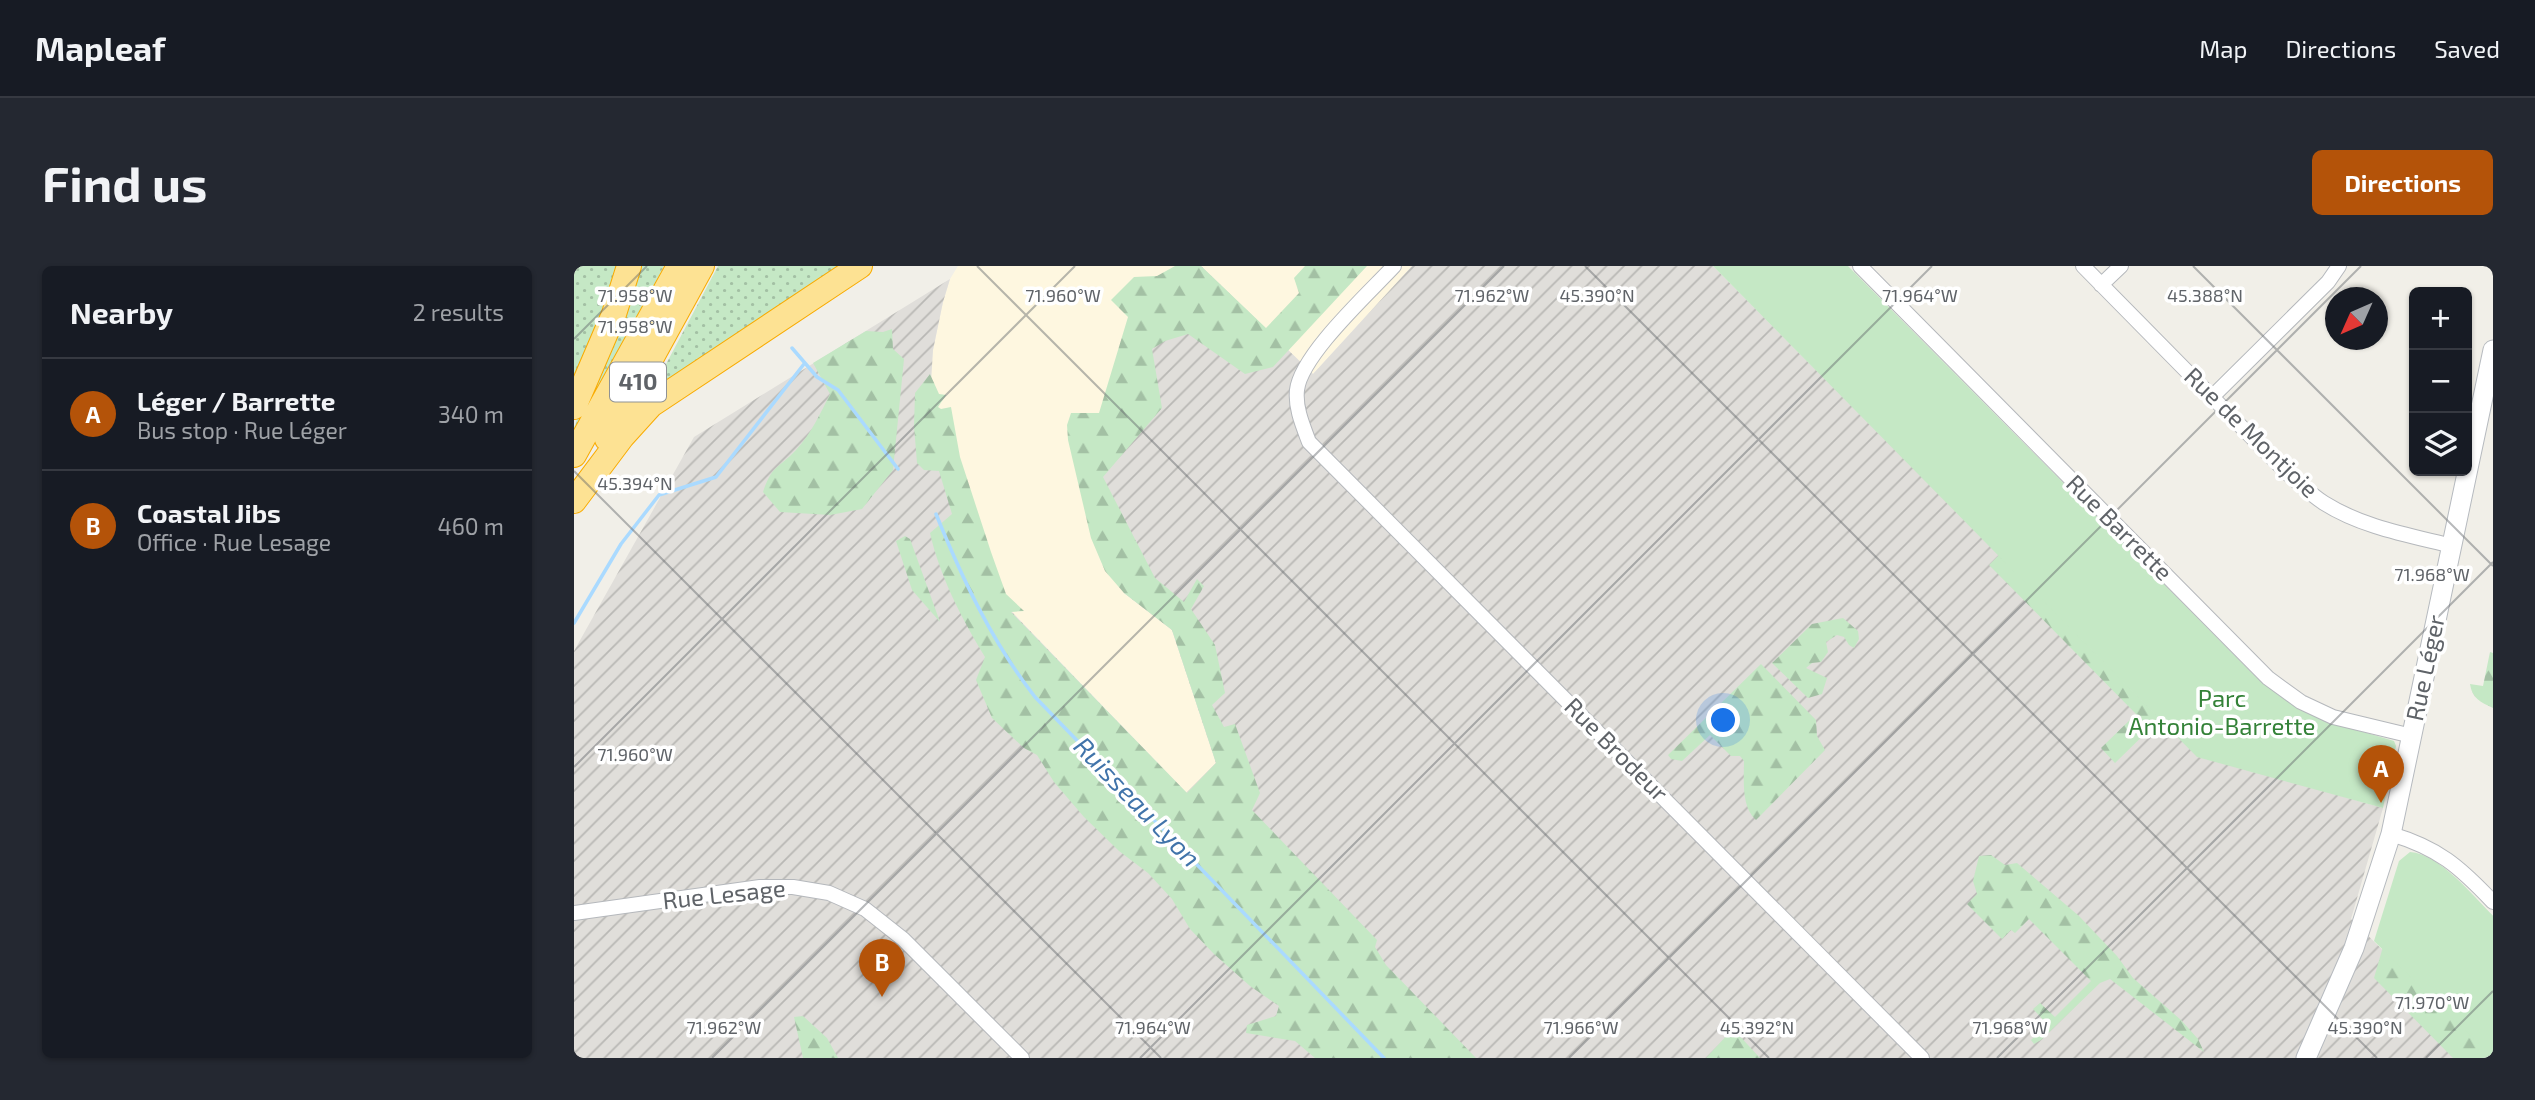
<!DOCTYPE html>
<meta charset="utf-8">
<style>
body{margin:0;font-family:"Exo 2",sans-serif;background:#242831;color:#f1f3f6}
.controls{position:absolute;right:21px;top:21px;display:grid;overflow:hidden;border-radius:10px;box-shadow:0 2px 5px #0004}
.controls button{width:63px;height:63px;display:grid;place-items:center;padding:0;border:0;border-bottom:2px solid #363941;background:#171b24;color:#f1f3f6;font:35px sans-serif}
.compass{position:absolute;left:1751px;top:21px;width:63px;height:63px;border-radius:50%;background:#171b24;box-shadow:0 2px 5px #0004;rotate:225deg}
.you{position:absolute;left:1150px;top:455px;width:24px;height:24px;margin:-18px;border:5px solid #fff;border-radius:50%;background:#1a73e8;box-shadow:0 0 0 10px #1a73e833}
.badge{display:grid;place-items:center;width:46px;height:46px;border-radius:50%;background:#b45309;color:#fff;font-size:23px;font-weight:700}
.pin{position:absolute;translate:-50% -58px;filter:drop-shadow(0 2px 4px #0008)}
.pin::after{content:'';position:absolute;top:37px;width:24px;height:21px;background:inherit;clip-path:polygon(0 0,100% 0,50% 100%)}
.list{margin:0;padding:0;list-style:none}
h2{display:flex;justify-content:space-between;align-items:center;height:91px;margin:0;padding:0 28px;font-size:30px}
h2 small{font-size:23px;font-weight:400;color:#9ea1a6}
.list li{display:grid;grid-template-columns:46px 1fr auto;gap:21px;align-items:center;box-sizing:border-box;height:112px;padding:0 28px;border-top:2px solid #363941}
.list b{display:block;font-size:26px;white-space:nowrap}
.list p{margin:0;font-size:23px;white-space:nowrap;color:#9ea1a6}
.list em{font-size:23px;font-style:normal;color:#9ea1a6}
.icon{flex:none;width:38px;height:38px;fill:none;stroke:currentColor;stroke-width:2;stroke-linecap:round;stroke-linejoin:round}
.map{position:relative;flex:none;width:1919px;height:792px;overflow:hidden;border-radius:10px}
header{display:flex;align-items:center;gap:42px;box-sizing:border-box;height:98px;padding:0 35px;background:#171b24;border-bottom:2px solid #363941}
header strong{font-size:33px}
nav{display:flex;gap:38px;margin-inline-start:auto;font-size:24px}
.intro{display:flex;align-items:center;justify-content:space-between;box-sizing:border-box;height:168px;padding:0 42px}
h1{margin:0;font-size:49px}
.button{padding:18px 32px;border-radius:10px;background:#b45309;color:#fff;font-size:24px;font-weight:700}
main{display:flex;gap:42px;padding:0 42px}
aside{flex:1;background:#171b24;border-radius:10px;box-shadow:0 2px 5px #0004}
.map>svg:first-child{display:block}
.commercial{fill:#fef7e0}
.industrial{fill:url(#industrial-furrows)}
.grass{fill:url(#grass-dots)}
.forest{fill:url(#forest-firs)}
.park{fill:#c5e8c5}
.lines{fill:none;stroke-linecap:round;stroke-linejoin:round}
.stream{stroke:#aadaff;stroke-width:3.5}
.street-casing{stroke:#b5b8bc;stroke-width:16}
.secondary-casing{stroke:#b6babf;stroke-width:21}
.highway-casing{stroke:#f9ab00;stroke-width:26}
.street{stroke:#fff;stroke-width:14}
.secondary{stroke:#fff;stroke-width:19}
.highway{stroke:#fde293;stroke-width:24}
.ticks{fill:none;stroke:#5f6368;stroke-width:2;stroke-opacity:0.45}
.labels{text-anchor:middle;stroke-width:7;stroke-linejoin:round;paint-order:stroke}
.shield{fill:#fff;stroke:#8f9295;stroke-width:2}
.shield-label{font-size:23px;font-weight:bold;fill:#5f6368}
.street-label{font-size:24px;fill:#5f6368;stroke:#fff}
.park-label{font-size:24px;fill:#348238;stroke:#fff}
.water-label{font-size:26px;font-style:italic;fill:#4174aa;stroke:#fff}
.ticks-label{font-size:18px;text-anchor:middle;fill:#5f6368;stroke:#fff;stroke-width:7;stroke-linejoin:round;paint-order:stroke}
</style>
<header>
<strong>Mapleaf</strong>
<nav><a>Map</a><a>Directions</a><a>Saved</a></nav>
</header>
<div class="intro"><h1>Find us</h1><a class="button">Directions</a></div>
<main>
<aside>
<h2>Nearby<small>2 results</small></h2>
<ul class="list">
<li><span class="badge">A</span><div><b>Léger / Barrette</b><p>Bus stop · Rue Léger</p></div><em>340 m</em></li>
<li><span class="badge">B</span><div><b>Coastal Jibs</b><p>Office · Rue Lesage</p></div><em>460 m</em></li>
</ul>
</aside>
<div class="map">
<svg width="1919" height="792" viewBox="0 0 1919 792">
<defs>
<pattern id="industrial-furrows" width="10" height="10" patternUnits="userSpaceOnUse" patternTransform="scale(1.75)"><rect width="10" height="10" fill="#e0deda"/><path d="M-1 1l2-2M0 10L10 0M9 11l2-2" fill="none" stroke="#b9b8b5"/></pattern>
<pattern id="grass-dots" width="8" height="8" patternUnits="userSpaceOnUse" patternTransform="scale(1.75)"><rect width="8" height="8" fill="#c5e8c5"/><path d="M2 2h.1M6 6h.1" fill="none" stroke="#a3c0a4" stroke-width="1.8" stroke-linecap="round"/></pattern>
<pattern id="forest-firs" width="22" height="20" patternUnits="userSpaceOnUse" patternTransform="scale(1.75)"><rect width="22" height="20" fill="#c5e8c5"/><path d="M5 1l3.5 6h-7zM16 11l3.5 6h-7z" fill="#a3c0a4"/></pattern>
</defs>
<rect width="100%" height="100%" fill="#f1efe8"/>
<path class="commercial" d="M 384,0 L 611,0 L 550,327 L 598,364 L 642,497 L 613,527 L 437,345 L 398,289 L 356,108 L 359,84 L 369,36 L 376,13 Z
M 627,0 L 838,0 L 739,108 Z"/>
<path class="industrial" d="M 611,0 L 627,0 L 739,108 L 838,0 L 1139,0 L 1425,289 L 1683,506 L 1809,542 L 1777,653 L 1919,792 L 0,792 L 0,385 L 120,171 L 376,13 L 369,36 L 359,84 L 356,133 L 437,345 L 612,527 L 642,497 L 598,364 L 550,327 L 497,147 L 535,147 Z"/>
<path class="grass" d="M 0,0 L 44,0 L 37,29 L 0,122 Z
M 63,0 L 90,0 L 0,170 L 0,162 L 6,144 Z
M 144,0 L 276,0 L 73,134 Z"/>
<path class="forest" d="M 601,0 L 627,0 L 692,62 L 725,27 L 720,12 L 731,0 L 793,0 L 699,101 L 671,108 L 614,68 L 591,75 L 578,83 L 588,142 L 529,211 L 581,312 L 610,336 L 623,313 L 630,320 L 617,343 L 641,379 L 651,427 L 638,439 L 650,461 L 661,458 L 686,527 L 678,544 L 803,674 L 801,681 L 812,699 L 902,792 L 741,792 L 721,775 L 672,767 L 673,759 L 702,750 L 705,740 L 676,720 L 640,688 L 616,663 L 598,633 L 574,607 L 545,585 L 510,551 L 480,516 L 463,489 L 450,482 L 418,452 L 402,414 L 411,391 C 388,353 366,311 356,267 L 378,248 L 365,205 L 350,204 L 343,197 L 340,160 L 341,127 L 356,108 L 365,128 L 372,129 L 364,141 L 367,143 L 377,141 L 386,191 L 417,286 L 432,328 L 450,345 L 437,346 L 613,527 L 642,497 L 598,364 L 550,327 L 531,305 L 517,272 L 494,174 L 493,159 L 497,147 L 525,147 L 554,51 L 537,34 L 560,11 L 583,10 Z
M 318,63 L 319,83 L 330,93 L 319,204 L 288,243 L 256,249 L 206,246 L 189,226 C 198,199 204,203 222,184 C 237,168 246,148 256,128 L 239,97 L 292,65 L 309,66 Z
M 331,270 L 336,273 L 366,356 L 338,324 L 322,275 Z
M 1425,289 L 1586,453 L 1541,497 L 1527,482 L 1562,448 L 1415,299 Z
M 1269,352 L 1284,365 L 1285,373 L 1280,382 L 1275,379 L 1270,371 L 1263,369 L 1252,376 L 1254,386 L 1247,396 L 1238,397 L 1232,402 L 1253,412 L 1248,428 L 1234,432 L 1198,397 L 1238,358 Z
M 1916,386 L 1919,387 L 1919,442 C 1906,436 1898,432 1896,418 L 1909,420 Z
M 1187,398 L 1242,454 L 1243,470 L 1251,484 L 1182,554 C 1167,541 1170,514 1170,495 L 1166,490 L 1157,490 L 1136,469 L 1108,495 L 1097,493 L 1094,489 Z
M 1417,589 L 1431,599 L 1443,597 L 1505,650 L 1543,690 L 1559,712 L 1607,754 L 1624,773 L 1630,786 L 1536,713 L 1526,717 L 1467,774 L 1460,778 L 1457,774 L 1473,758 L 1459,743 L 1466,737 L 1481,751 L 1517,715 L 1455,653 L 1441,667 L 1437,664 L 1428,673 L 1393,638 L 1403,628 L 1399,615 L 1405,590 Z
M 1875,607 L 1919,650 L 1919,792 L 1879,792 L 1800,712 L 1826,621 Z
M 229,750 L 253,772 L 264,792 L 229,792 L 220,751 Z
M 1156,766 L 1162,766 L 1186,792 L 1132,792 Z"/>
<path class="park" d="M 1139,0 L 1274,0 L 1682,411 L 1723,441 L 1753,455 L 1820,475 L 1822,480 L 1809,542 L 1623,491 Z
M 1836,586 C 1866,588 1899,630 1919,650 L 1919,792 L 1800,675 L 1825,595 Z"/>
<g class="lines">
<path class="stream" d="M 218,82 L 243,111 L 264,124 L 324,203
M 362,248 C 388,312 418,376 461,431 L 810,792
M 0,357 L 47,278 L 85,229 L 142,211 L 230,98"/>
<g class="street-casing">
<path id="street" d="M 820,0 C 795,27 727,89 723,124 C 721,142 729,160 735,176 L 1348,792
M 1286,0 L 1694,412 L 1727,436 L 1759,451 L 1838,470
M 1509,0 L 1712,206 C 1724,216 1736,228 1750,237 C 1788,261 1834,269 1878,280
M 1527,19 L 1547,0
M 1638,131 L 1754,16 L 1765,0
M 1817,568 C 1864,582 1885,600 1919,636
M 0,647 L 186,621 L 219,621 L 255,627 L 291,643 L 329,673 L 448,792"/>
</g>
<g class="secondary-casing">
<path id="secondary" d="M 1732,792 L 1780,682 L 1817,568 L 1919,84"/>
</g>
<g class="highway-casing">
<path id="highway" d="M 0,141 L 40,48 L 55,0
M 33,173 L 128,0
M 0,189 L 105,0
M 0,235 L 48,171 L 77,139 L 286,0"/>
</g>
<use href="#street" class="street"/>
<use href="#secondary" class="secondary"/>
<use href="#highway" class="highway"/>
</g>
<path class="ticks" d="M 403,0 L 1195,792M 1011,0 L 1803,792M 1619,0 L 1919,300M 0,73 L 73,0M 0,205 L 587,792M 0,501 L 501,0M 138,792 L 930,0M 566,792 L 1358,0M 995,792 L 1787,0M 1423,792 L 1919,296M 1852,792 L 1919,725"/>
<g class="labels">
<rect class="shield" x="36" y="96.5" width="56" height="39" rx="5"/>
<g class="shield-label">
<text x="64" y="124">410</text>
</g>
<g class="street-label">
<text transform="translate(1677 167) rotate(44)" y="8">Rue de Montjoie</text>
<text transform="translate(1545 262) rotate(45)" y="8">Rue Barrette</text>
<text transform="translate(1852 402) rotate(-78)" y="8">Rue Léger</text>
<text transform="translate(1042 484) rotate(45)" y="8">Rue Brodeur</text>
<text transform="translate(150 629) rotate(-6)" y="8">Rue Lesage</text>
</g>
<g class="park-label">
<text x="1648" y="441">Parc<tspan x="1648" dy="28">Antonio-Barrette</tspan></text>
</g>
<g class="water-label">
<text transform="translate(563 536) rotate(46)" y="9">Ruisseau Lyon</text>
</g>
</g>
<g class="ticks-label">
<text x="61" y="36">71.958°W</text>
<text x="489" y="36">71.960°W</text>
<text x="918" y="36">71.962°W</text>
<text x="1023" y="36">45.390°N</text>
<text x="1346" y="36">71.964°W</text>
<text x="1631" y="36">45.388°N</text>
<text x="61" y="67">71.958°W</text>
<text x="61" y="224">45.394°N</text>
<text x="1858" y="315">71.968°W</text>
<text x="61" y="495">71.960°W</text>
<text x="1858" y="743">71.970°W</text>
<text x="150" y="768">71.962°W</text>
<text x="579" y="768">71.964°W</text>
<text x="1007" y="768">71.966°W</text>
<text x="1183" y="768">45.392°N</text>
<text x="1436" y="768">71.968°W</text>
<text x="1791" y="768">45.390°N</text>
</g>
</svg>
<div class="controls">
<button>+</button>
<button>−</button>
<button><svg class="icon" aria-label="layers" viewBox="0 0 24 24"><path d="M12 4l9 5-9 5-9-5zM3 14l9 5 9-5"/></svg></button>
</div>
<svg class="compass" viewBox="-18 -18 36 36"><path d="M0-13l5 13h-10z" fill="#e53935"/><path d="M0 13l5-13h-10z" fill="#9ea1a6"/></svg>
<div class="you"></div>
<div class="pin badge" style="left:1807px;top:537px">A</div>
<div class="pin badge" style="left:308px;top:731px">B</div>
</div>
</main>
